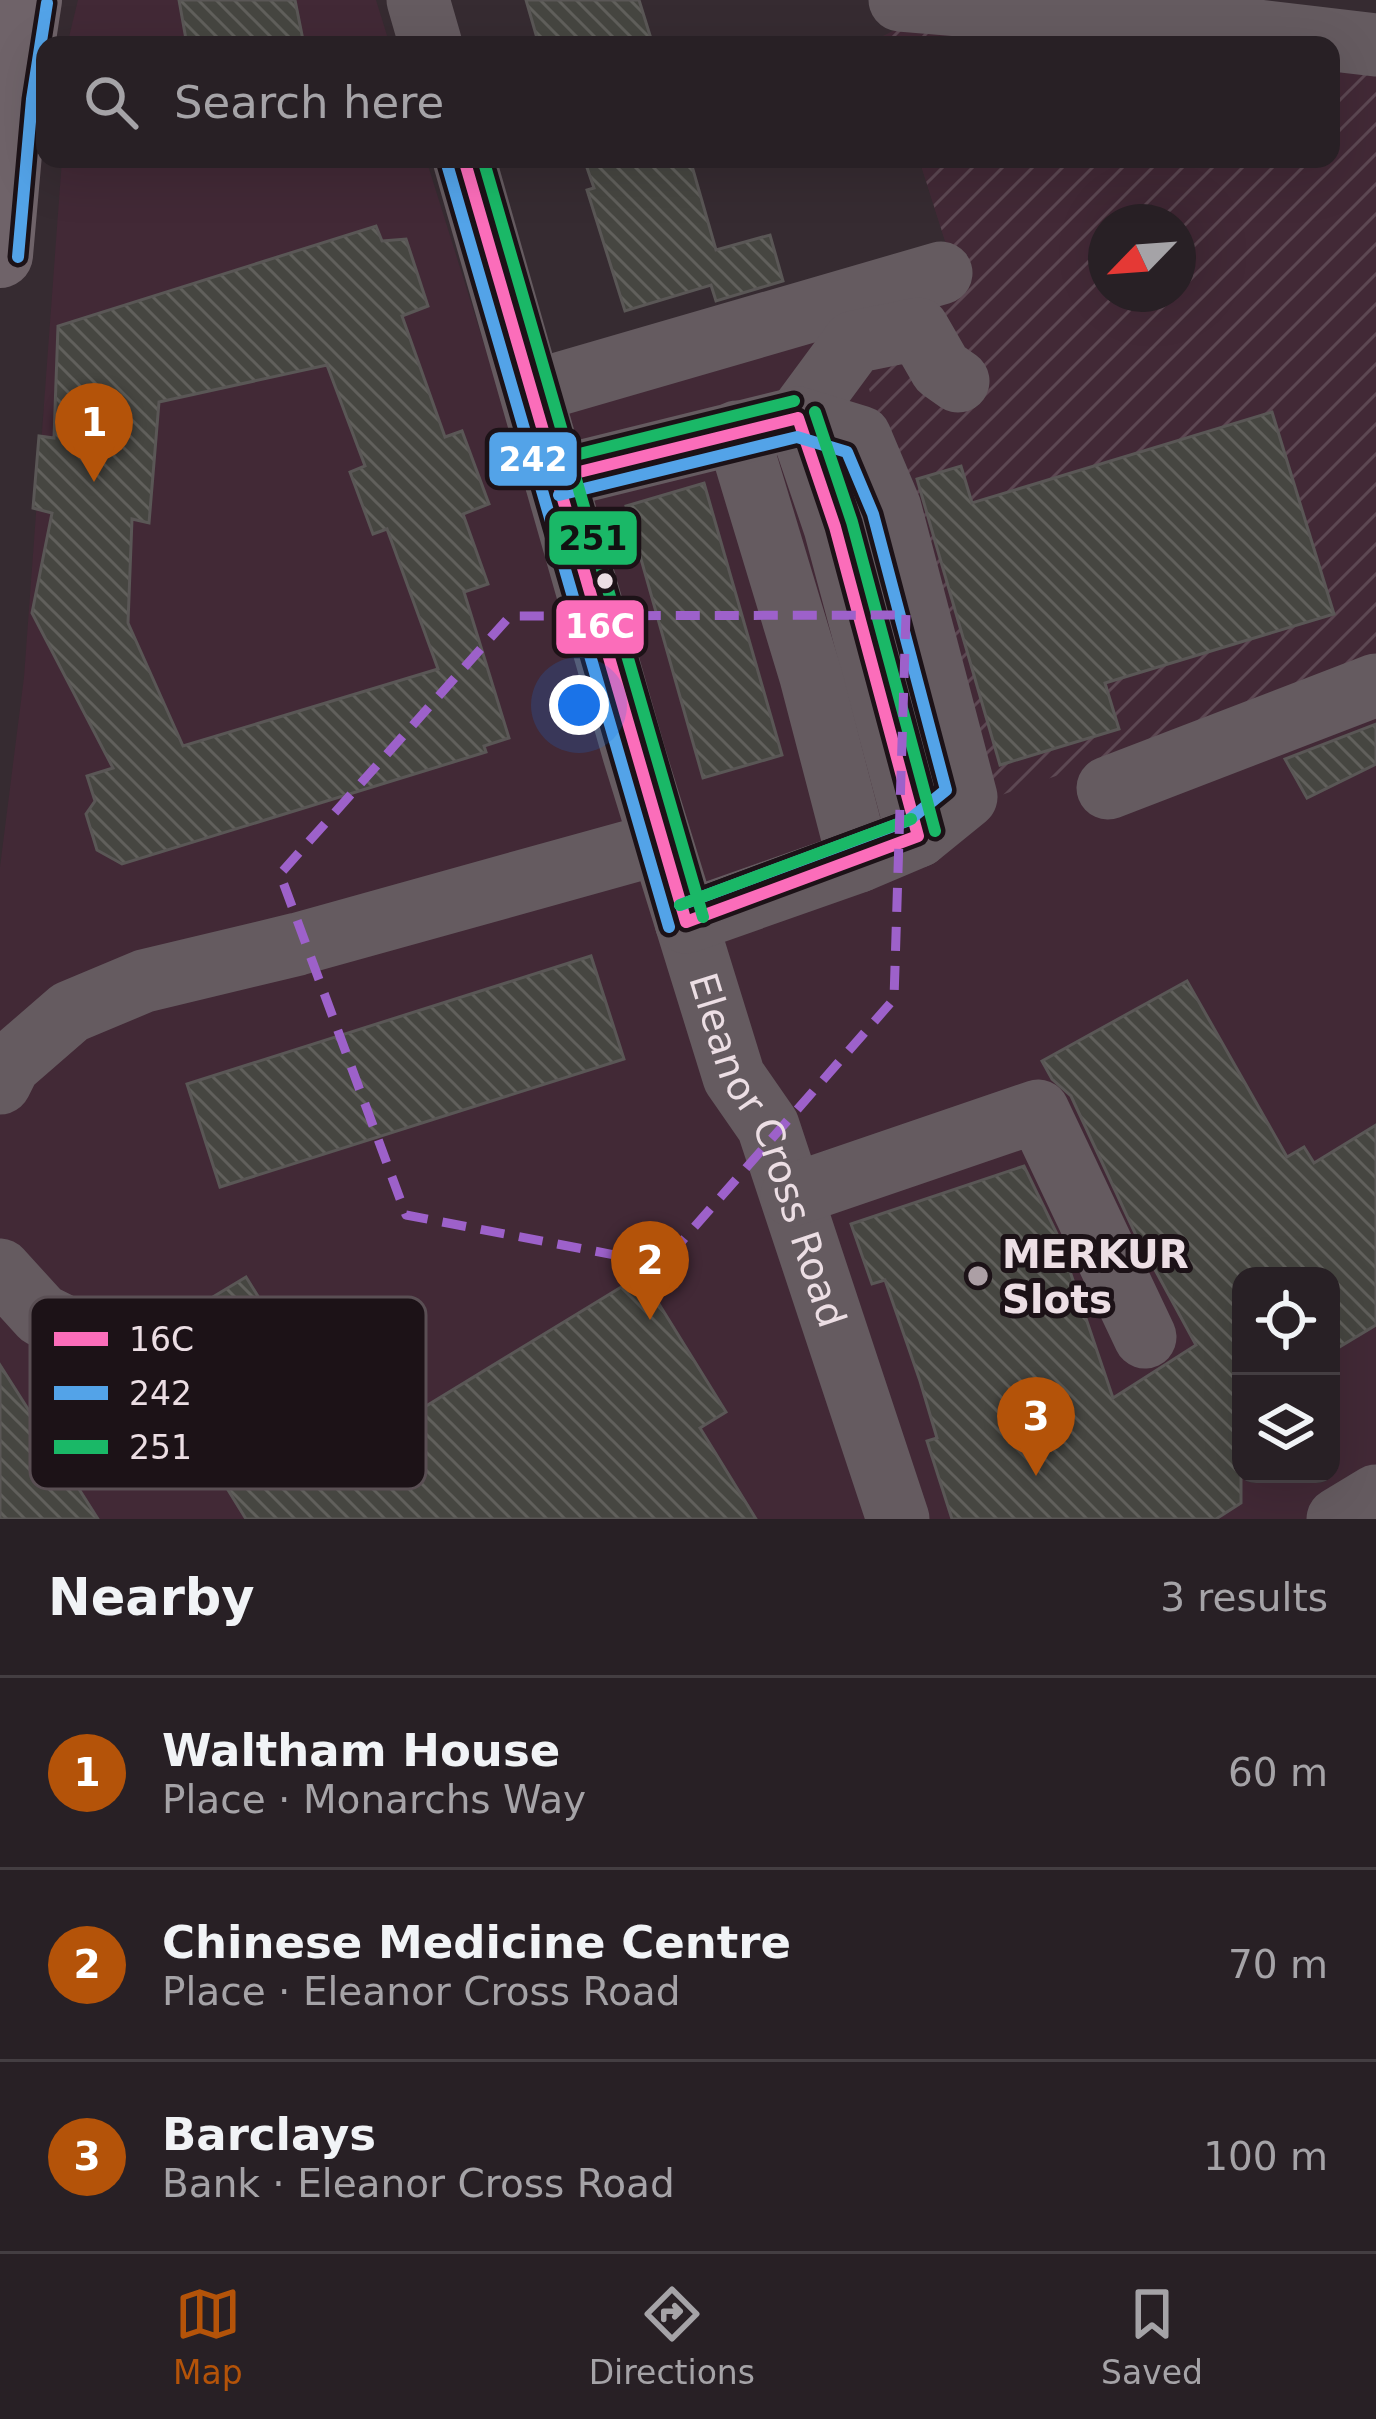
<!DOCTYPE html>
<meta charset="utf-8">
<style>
body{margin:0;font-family:"DejaVu Sans",sans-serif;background:#342d32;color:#f1f3f6}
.controls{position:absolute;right:36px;bottom:36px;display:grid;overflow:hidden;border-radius:24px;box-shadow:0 12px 48px #0002}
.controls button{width:108px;height:108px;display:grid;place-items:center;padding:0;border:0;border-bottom:3px solid #443e42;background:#282025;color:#f1f3f6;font:60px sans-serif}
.compass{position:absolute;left:1088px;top:204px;width:108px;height:108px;border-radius:50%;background:#282025;box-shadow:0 12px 48px #0002;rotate:245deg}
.you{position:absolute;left:579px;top:705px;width:42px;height:42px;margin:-30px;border:9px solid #fff;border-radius:50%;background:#1a73e8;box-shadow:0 0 0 18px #1a73e833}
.badge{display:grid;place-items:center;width:78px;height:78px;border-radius:50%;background:#b45309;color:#fff;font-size:39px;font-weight:700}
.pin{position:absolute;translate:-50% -99px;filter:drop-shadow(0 3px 6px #0008)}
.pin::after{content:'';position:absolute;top:63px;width:42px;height:36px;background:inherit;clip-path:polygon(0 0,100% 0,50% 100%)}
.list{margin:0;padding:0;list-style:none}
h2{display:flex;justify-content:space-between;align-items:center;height:156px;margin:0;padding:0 48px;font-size:51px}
h2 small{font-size:39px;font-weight:400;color:#a5a3a7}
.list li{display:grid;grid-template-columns:78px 1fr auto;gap:36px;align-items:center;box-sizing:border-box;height:192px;padding:0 48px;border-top:3px solid #443e42}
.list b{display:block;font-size:45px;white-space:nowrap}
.list p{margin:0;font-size:39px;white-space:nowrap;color:#a5a3a7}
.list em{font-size:39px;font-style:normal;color:#a5a3a7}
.icon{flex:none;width:66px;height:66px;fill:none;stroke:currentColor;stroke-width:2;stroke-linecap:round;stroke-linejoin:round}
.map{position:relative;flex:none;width:1376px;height:1519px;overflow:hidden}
.search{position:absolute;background:#282025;box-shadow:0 12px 48px #0002;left:36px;right:36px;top:36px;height:132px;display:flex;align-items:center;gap:30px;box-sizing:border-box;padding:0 42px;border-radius:24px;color:#a5a3a7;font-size:45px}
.sheet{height:732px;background:#282025}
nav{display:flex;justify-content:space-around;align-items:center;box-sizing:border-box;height:168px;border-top:3px solid #443e42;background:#282025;font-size:33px;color:#a5a3a7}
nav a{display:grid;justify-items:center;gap:6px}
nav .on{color:#b45309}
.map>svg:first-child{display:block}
.built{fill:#422936;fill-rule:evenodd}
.industrial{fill:url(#industrial-furrows);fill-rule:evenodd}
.building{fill:url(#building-back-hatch);stroke:#5a5756;stroke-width:3;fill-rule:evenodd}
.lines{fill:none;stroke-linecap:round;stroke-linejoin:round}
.minor{stroke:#655b60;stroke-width:63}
.major{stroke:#6f6369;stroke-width:66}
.bus-1-casing{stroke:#1c1217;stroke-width:21}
.bus-2-casing{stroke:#1c1217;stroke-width:21}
.bus-3-casing{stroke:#1c1217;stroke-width:21}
.bus-1{stroke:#fb6dba;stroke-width:12}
.bus-2{stroke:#53a3e8;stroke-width:12}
.bus-3{stroke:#1ab867;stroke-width:12}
.marked{fill:none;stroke:#9d61ca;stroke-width:9;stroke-dasharray:24 15;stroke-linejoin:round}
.bus-dot{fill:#ecdee4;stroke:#1c1217;stroke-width:4.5}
.poi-dot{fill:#ac9fa5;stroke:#1c1217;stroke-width:4.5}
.labels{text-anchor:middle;stroke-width:10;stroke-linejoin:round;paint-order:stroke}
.street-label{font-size:39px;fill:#ecdee4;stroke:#1c1217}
.poi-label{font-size:39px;font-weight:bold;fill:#ecdee4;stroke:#1c1217;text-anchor:start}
.key{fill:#1c1217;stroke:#5a4f54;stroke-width:3}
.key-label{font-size:33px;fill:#ecdee4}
.line-badge{stroke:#1c1217;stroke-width:4.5}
.badge-label{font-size:33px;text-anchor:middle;font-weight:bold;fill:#fff}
.pale-badge-label{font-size:33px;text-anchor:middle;font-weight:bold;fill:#111}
</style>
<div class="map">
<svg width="1376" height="1519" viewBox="0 0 1376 1519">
<defs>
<pattern id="industrial-furrows" width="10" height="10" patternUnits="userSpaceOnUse" patternTransform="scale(3)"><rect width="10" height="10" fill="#422936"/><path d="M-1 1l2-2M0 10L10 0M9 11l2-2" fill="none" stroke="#5d4853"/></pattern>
<pattern id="building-back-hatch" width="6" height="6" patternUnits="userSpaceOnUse" patternTransform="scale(3)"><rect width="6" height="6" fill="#464641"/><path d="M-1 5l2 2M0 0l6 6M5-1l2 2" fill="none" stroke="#61605c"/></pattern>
</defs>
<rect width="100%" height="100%" fill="#362b31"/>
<path class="built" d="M 78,0 L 376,0 L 390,45 L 67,45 Z
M 1376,66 L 1376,1519 L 0,1519 L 0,867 L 24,677 L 62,159 L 426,159 L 494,376 L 946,244 L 919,159 L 1331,159 ZM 1106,222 L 1178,222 L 1178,294 L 1106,294 ZM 1241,1276 L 1331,1276 L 1331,1474 L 1241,1474 Z"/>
<path class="industrial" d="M 905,25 L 1135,45 L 884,45 L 881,37 Z
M 1331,62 L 1376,66 L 1376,664 L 990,799 L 836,277 L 946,244 L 919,159 L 1331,159 ZM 1106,222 L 1178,222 L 1178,294 L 1106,294 Z"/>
<path class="building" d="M 179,0 L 295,0 L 304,45 L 187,45 Z
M 526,0 L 639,0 L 653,45 L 539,45 Z
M 584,159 L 690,159 L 716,250 L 770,235 L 783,281 L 716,301 L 711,285 L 625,311 L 587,190 L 594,188 Z
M 376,226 L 382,241 L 406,239 L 428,306 L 402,316 L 445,437 L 462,431 L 489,504 L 463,514 L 488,584 L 464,592 L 509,738 L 484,746 L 486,752 L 122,864 L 97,850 L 86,814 L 95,801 L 87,776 L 113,768 L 32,613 L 52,513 L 33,508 L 39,436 L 54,438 L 58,326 ZM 327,365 L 365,466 L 350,472 L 373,534 L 387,529 L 438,669 L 183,746 L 128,623 L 132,519 L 149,523 L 159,402 Z
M 1272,412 L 1334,614 L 1105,683 L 1119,729 L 1000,765 L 917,479 L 961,466 L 972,503 Z
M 704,483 L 782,755 L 703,778 L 626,506 Z
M 1376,724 L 1376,764 L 1307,798 L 1285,759 Z
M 591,956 L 624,1059 L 220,1187 L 187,1084 Z
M 1187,981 L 1287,1157 L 1304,1147 L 1314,1163 L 1376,1125 L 1376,1325 L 1331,1352 L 1331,1276 L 1241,1276 L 1241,1503 L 1216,1519 L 952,1519 L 927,1441 L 937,1438 L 920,1381 L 885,1280 L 872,1284 L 851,1224 L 1024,1166 L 1058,1236 L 1113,1398 L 1196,1345 L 1135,1233 L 1071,1096 L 1052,1079 L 1042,1061 Z
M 641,1275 L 726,1412 L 700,1428 L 756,1519 L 246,1519 L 196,1438 L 212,1418 L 212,1397 L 203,1382 L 153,1333 L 246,1277 L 354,1450 Z
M 0,1365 L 98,1519 L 0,1519 Z"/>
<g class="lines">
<g class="minor">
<path d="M 418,0 L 431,45"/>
<path d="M 900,0 L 1224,27 L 1376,45"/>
<path id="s1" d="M 464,159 L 634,754 L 734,1077 L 768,1126 L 898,1519"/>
<path d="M 531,392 L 941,273"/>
<path d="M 798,418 L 835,527 L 918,836"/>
<path d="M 798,418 L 854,342 L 918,329 L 941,369 L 958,381"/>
<path d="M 737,432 L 811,677 L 859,861"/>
<path d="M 555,478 L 798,418 L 860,437 L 890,508 L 966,797 L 918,836 L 859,861 L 686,922"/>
<path d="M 1108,788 L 1376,685"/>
<path d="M 0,1083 L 9,1065 L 70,1012 L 144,981 L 298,944 L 661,843"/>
<path d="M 792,1195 L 1038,1111 L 1145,1337"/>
<path d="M 0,1270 L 41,1315 L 127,1358 L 178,1408"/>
<path d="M 1338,1519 L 1376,1496"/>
</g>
<path class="major" d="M 0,255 L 14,97 L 29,0"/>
<g class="bus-1-casing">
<path id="bus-1" d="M 464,159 L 686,922
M 798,418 L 835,527 L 918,836
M 555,478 L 798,418
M 686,922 L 918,836"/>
</g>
<g class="bus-2-casing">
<path id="bus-2" d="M 447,164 L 669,927
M 18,257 L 32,99 L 47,3
M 559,495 L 797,437 L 847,452 L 873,514 L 946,790 L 909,820 L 680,905"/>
</g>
<g class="bus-3-casing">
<path id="bus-3" d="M 483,159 L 703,917
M 815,412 L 852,522 L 935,831
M 551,461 L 794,401
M 680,905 L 911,819"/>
</g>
<use href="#bus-1" class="bus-1"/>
<use href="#bus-2" class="bus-2"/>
<use href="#bus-3" class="bus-3"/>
</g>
<path class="marked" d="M 906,615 L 894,999 L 662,1264 L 406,1215 L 280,874 L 510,616 Z"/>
<circle class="bus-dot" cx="605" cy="581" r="10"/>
<circle class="poi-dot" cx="978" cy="1276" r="12"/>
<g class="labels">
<g class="street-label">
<text dy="14" stroke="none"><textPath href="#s1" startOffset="1038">Eleanor Cross Road</textPath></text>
</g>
<g class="poi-label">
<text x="1002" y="1268">MERKUR<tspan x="1002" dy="45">Slots</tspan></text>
</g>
</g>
<rect x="30" y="1297" width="396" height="192" rx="18" class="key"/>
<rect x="54" y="1332" width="54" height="14" fill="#fb6dba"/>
<rect x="54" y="1386" width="54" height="14" fill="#53a3e8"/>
<rect x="54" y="1440" width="54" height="14" fill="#1ab867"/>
<g class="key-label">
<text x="129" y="1351">16C</text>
<text x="129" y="1405">242</text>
<text x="129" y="1459">251</text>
</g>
<g class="line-badge">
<rect x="487" y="430" width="92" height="58" rx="12" fill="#53a3e8"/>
<rect x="547" y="509" width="92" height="58" rx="12" fill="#1ab867"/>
<rect x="554" y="598" width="92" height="58" rx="12" fill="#fb6dba"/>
</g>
<g class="badge-label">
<text x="533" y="471">242</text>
<text x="600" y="638">16C</text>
</g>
<g class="pale-badge-label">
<text x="593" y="550">251</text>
</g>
</svg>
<div class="controls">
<button><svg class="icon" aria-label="locate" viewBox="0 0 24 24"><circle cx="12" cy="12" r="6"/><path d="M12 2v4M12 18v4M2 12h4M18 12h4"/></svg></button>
<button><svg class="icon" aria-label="layers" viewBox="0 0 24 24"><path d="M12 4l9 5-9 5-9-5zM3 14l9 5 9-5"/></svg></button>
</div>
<svg class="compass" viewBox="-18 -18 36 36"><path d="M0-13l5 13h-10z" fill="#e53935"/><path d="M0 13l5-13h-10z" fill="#a5a3a7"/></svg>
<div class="you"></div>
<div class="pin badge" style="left:94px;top:482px">1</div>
<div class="pin badge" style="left:650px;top:1320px">2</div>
<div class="pin badge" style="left:1036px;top:1476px">3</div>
<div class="search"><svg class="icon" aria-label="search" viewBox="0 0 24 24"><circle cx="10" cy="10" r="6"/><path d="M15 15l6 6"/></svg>Search here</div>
</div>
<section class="sheet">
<h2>Nearby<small>3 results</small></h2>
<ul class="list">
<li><span class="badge">1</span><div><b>Waltham House</b><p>Place · Monarchs Way</p></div><em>60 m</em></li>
<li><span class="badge">2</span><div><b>Chinese Medicine Centre</b><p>Place · Eleanor Cross Road</p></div><em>70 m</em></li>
<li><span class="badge">3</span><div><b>Barclays</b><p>Bank · Eleanor Cross Road</p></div><em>100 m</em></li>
</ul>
</section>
<nav>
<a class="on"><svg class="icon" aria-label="map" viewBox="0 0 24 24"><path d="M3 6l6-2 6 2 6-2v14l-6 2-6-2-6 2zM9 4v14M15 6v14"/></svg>Map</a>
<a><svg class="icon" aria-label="directions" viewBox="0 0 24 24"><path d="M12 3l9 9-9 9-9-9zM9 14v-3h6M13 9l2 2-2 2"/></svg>Directions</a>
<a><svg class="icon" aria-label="saved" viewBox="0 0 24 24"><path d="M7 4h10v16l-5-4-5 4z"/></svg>Saved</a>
</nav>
